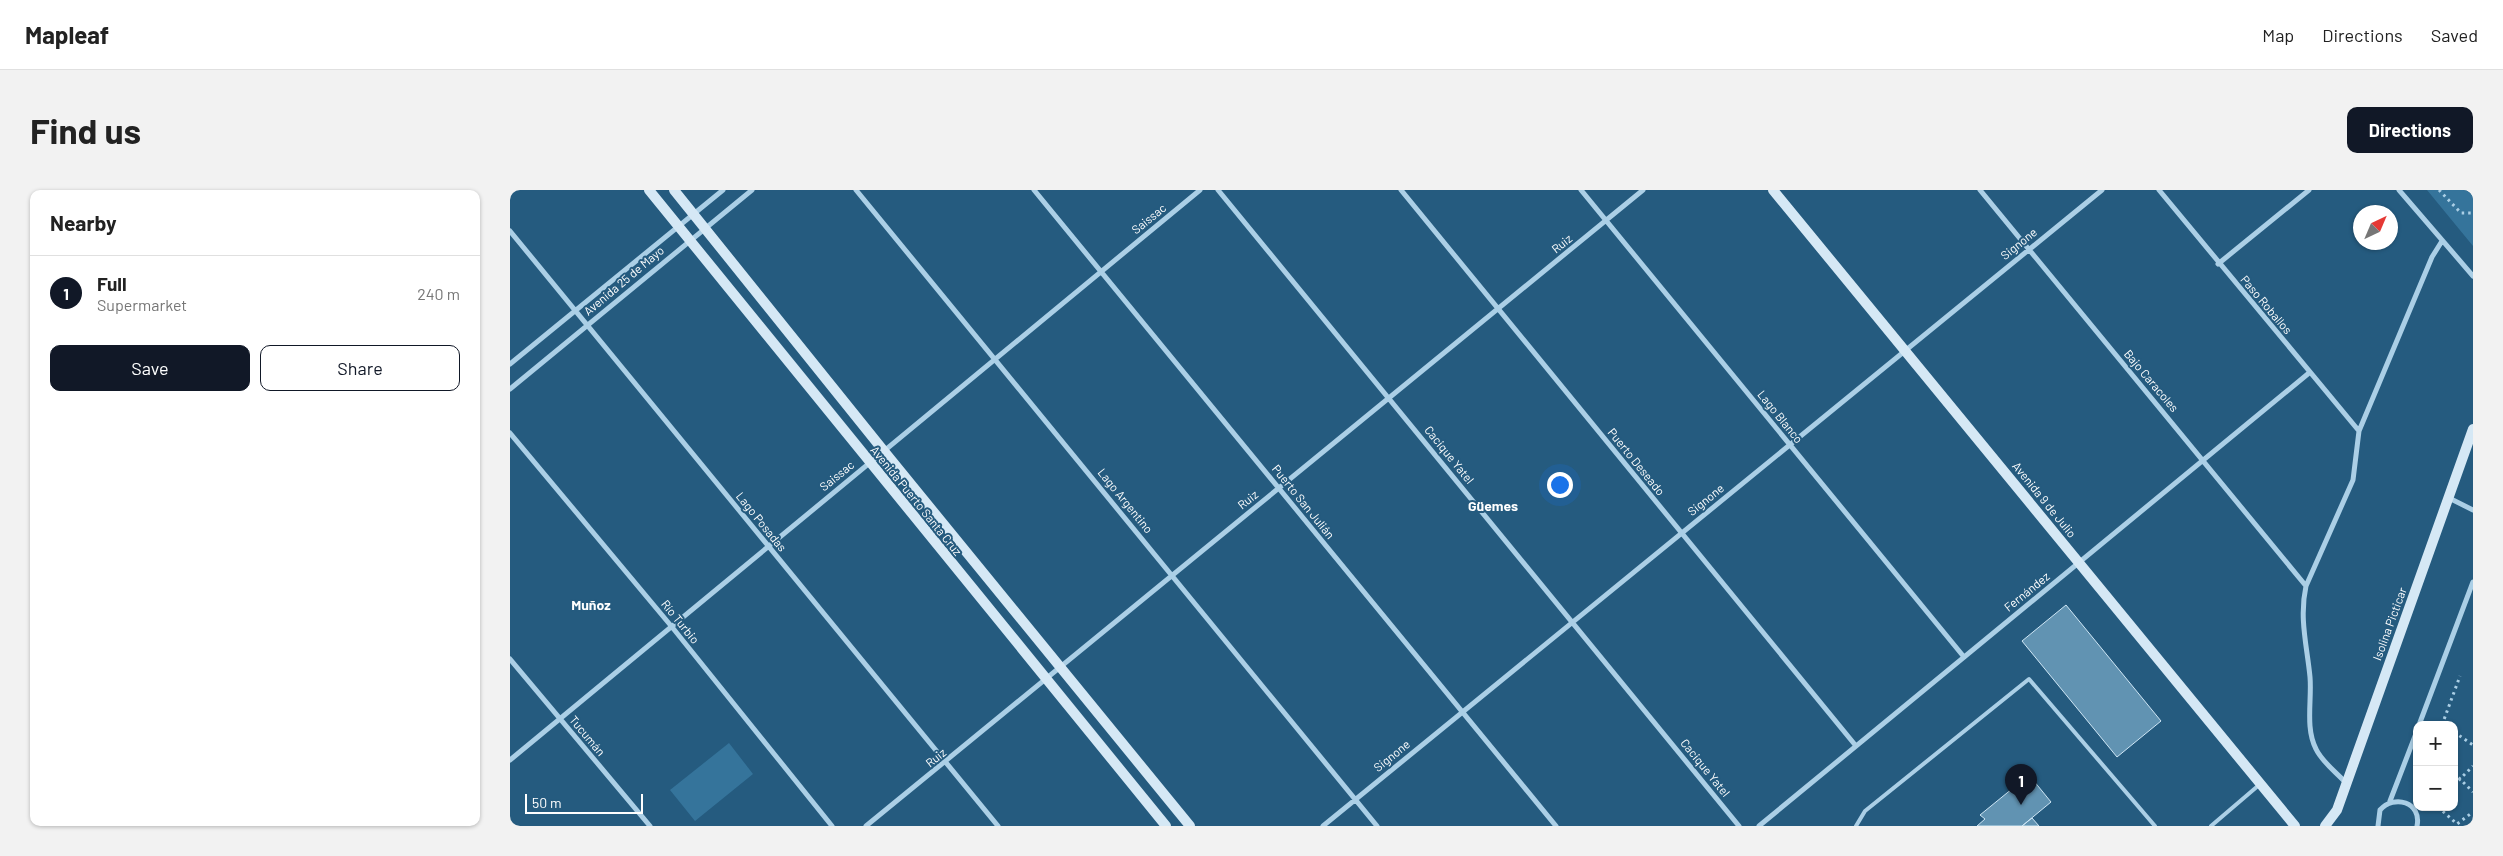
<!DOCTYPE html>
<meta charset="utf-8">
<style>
body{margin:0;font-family:Barlow,sans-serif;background:#f2f2f2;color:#222}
.controls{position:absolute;right:15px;bottom:15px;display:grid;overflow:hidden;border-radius:10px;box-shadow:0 1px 4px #0004}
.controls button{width:45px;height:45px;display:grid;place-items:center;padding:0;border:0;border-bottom:1px solid #e0e0e0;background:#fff;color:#222;font:25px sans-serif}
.compass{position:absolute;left:1843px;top:15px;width:45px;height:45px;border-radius:50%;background:#fff;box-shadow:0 1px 4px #0004;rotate:44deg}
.scale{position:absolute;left:15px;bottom:12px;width:118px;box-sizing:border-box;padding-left:5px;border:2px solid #fff;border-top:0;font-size:14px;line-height:18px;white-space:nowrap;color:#fff;-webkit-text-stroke:4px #255b7f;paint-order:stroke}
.you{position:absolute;left:1049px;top:294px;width:18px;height:18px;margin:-12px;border:4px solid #fff;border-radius:50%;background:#1a73e8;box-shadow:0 0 0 8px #1a73e833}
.badge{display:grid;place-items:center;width:32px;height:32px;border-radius:50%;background:#111827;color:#fff;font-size:16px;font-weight:700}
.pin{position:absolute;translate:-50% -41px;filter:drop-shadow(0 1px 2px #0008)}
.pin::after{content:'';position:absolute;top:26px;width:18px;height:15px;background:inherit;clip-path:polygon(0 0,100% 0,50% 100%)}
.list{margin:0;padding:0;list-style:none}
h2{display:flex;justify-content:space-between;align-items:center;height:65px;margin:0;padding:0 20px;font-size:21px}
h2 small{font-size:16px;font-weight:400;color:#767676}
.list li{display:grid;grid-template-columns:32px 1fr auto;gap:15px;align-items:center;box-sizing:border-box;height:75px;padding:0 20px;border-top:1px solid #e0e0e0}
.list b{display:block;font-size:19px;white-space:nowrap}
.list p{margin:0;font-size:16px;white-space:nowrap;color:#767676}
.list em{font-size:16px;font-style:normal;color:#767676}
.actions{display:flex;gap:10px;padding:15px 20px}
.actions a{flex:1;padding:11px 0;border:1px solid #111827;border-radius:10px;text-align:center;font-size:18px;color:#111827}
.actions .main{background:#111827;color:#fff}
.map{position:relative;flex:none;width:1963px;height:636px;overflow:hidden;border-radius:10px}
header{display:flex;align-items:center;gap:30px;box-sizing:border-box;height:70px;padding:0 25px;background:#fff;border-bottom:1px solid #e0e0e0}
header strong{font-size:24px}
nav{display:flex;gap:28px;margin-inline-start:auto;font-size:18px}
.intro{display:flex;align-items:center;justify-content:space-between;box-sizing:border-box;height:120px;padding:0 30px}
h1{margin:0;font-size:35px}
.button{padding:12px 22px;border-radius:10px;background:#111827;color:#fff;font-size:18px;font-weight:700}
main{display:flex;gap:30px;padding:0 30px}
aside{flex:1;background:#fff;border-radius:10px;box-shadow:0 1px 4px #0004}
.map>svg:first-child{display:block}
.green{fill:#35749b}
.building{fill:#6193b2;stroke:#cee6f5}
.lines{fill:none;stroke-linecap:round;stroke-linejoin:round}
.path{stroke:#abcfe6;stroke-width:3;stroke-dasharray:2.5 4;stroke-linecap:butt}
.lane{stroke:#abcfe6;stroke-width:4}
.street{stroke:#abcfe6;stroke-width:5}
.secondary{stroke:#d5e8f5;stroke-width:10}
.labels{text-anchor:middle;stroke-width:4;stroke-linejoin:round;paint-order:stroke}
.street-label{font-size:12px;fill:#fff;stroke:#255b7f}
.neighbourhood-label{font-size:14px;font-weight:bold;fill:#fff;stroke:#255b7f}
</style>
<header>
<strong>Mapleaf</strong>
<nav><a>Map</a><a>Directions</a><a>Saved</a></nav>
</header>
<div class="intro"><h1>Find us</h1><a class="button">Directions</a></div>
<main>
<aside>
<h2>Nearby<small></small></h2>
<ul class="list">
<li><span class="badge">1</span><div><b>Full</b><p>Supermarket</p></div><em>240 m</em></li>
</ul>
<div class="actions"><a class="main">Save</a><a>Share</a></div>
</aside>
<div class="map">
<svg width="1963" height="636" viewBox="0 0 1963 636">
<rect width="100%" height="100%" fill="#255b7f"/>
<path class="green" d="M 1917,0 L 1963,0 L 1963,56 Z
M 219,553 L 243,584 L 185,631 L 160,600 Z"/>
<path class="building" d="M 1556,415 L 1651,531 L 1607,567 L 1512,451 Z
M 1519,585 L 1541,612 L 1512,636 L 1467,636 L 1475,629 L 1470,625 Z
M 1522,628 L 1529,636 L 1512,636 Z"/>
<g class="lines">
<path class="path" d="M 1929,0 L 1951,23 L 1963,23
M 1932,535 L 1950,486
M 1944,542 L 1963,555
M 1944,583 L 1963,602
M 1944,595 L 1963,576
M 1928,617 L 1947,634 L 1963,622"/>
<path class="lane" d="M 1346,636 L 1355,621 L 1519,489 L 1645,636
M 1701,636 L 1749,595"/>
<path class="street" d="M 346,0 L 867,636
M 524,0 L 1046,636
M 708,0 L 1229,636
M 891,0 L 1346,556
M 1071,0 L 1454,467
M 1470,0 L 1796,396
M 1649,0 L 1849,241
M 1889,0 L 1963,86
M 0,41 L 488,636
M 1708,74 L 1799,0
M 0,174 L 213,0
M 0,199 L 242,0
M 0,243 L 162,437 L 322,636
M 1939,308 L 1963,320
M 0,469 L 140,636
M 1909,535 L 1963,392
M 0,570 L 690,0
M 1836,593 C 1826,582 1812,572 1806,559 C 1795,538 1802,510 1800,487 C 1797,456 1789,428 1796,396 L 1843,290 L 1849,241 L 1922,67 L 1932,51
M 1880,611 L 1907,541
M 356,636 L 1133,0
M 813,636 L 1592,0
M 1249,636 L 1799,183
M 1868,636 L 1870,620 C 1884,604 1912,612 1907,636"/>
<path class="secondary" d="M 139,0 L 656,636
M 164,0 L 373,260 L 680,636
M 1263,0 L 1785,636
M 1815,636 L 1827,620 L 1963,239"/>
</g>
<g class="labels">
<g class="street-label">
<text transform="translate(639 29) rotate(-39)" y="4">Saissac</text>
<text transform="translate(1052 54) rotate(-39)" y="4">Ruiz</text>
<text transform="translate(1509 54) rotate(-39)" y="4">Signone</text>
<text transform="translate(114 91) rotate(-40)" y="4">Avenida 25 de Mayo</text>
<text transform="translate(1756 115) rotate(50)" y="4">Paso Roballos</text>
<text transform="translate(1641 191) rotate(50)" y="4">Bajo Caracoles</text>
<text transform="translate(1270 227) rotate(51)" y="4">Lago Blanco</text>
<text transform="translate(939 265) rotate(51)" y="4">Cacique Yatel</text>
<text transform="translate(1126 272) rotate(51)" y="4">Puerto Deseado</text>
<text transform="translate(327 286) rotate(-39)" y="4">Saissac</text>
<text transform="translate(738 310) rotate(-39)" y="4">Ruiz</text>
<text transform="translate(1196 310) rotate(-39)" y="4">Signone</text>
<text transform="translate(1534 310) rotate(51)" y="4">Avenida 9 de Julio</text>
<text transform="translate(406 311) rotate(51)" y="4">Avenida Puerto Santa Cruz</text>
<text transform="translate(615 311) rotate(51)" y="4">Lago Argentino</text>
<text transform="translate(793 312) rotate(51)" y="4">Puerto San Julián</text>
<text transform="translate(251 332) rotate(51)" y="4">Lago Posadas</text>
<text transform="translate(1517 402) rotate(-39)" y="4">Fernández</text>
<text transform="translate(170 432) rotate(51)" y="4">Río Turbio</text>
<text transform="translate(1880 434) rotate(-70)" y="4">Isolina Picticar</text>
<text transform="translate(77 546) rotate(50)" y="4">Tucumán</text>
<text transform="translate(882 566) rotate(-39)" y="4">Signone</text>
<text transform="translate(426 568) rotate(-39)" y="4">Ruiz</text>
<text transform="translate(1195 578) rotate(51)" y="4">Cacique Yatel</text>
</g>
<g class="neighbourhood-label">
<text x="983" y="321">Güemes</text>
<text x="81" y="420">Muñoz</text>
</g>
</g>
</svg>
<div class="controls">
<button>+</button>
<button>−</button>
</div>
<svg class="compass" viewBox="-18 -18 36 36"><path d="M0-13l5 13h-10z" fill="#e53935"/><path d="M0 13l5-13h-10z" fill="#767676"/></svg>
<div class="scale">50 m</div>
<div class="you"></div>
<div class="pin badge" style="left:1511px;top:615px">1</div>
</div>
</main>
